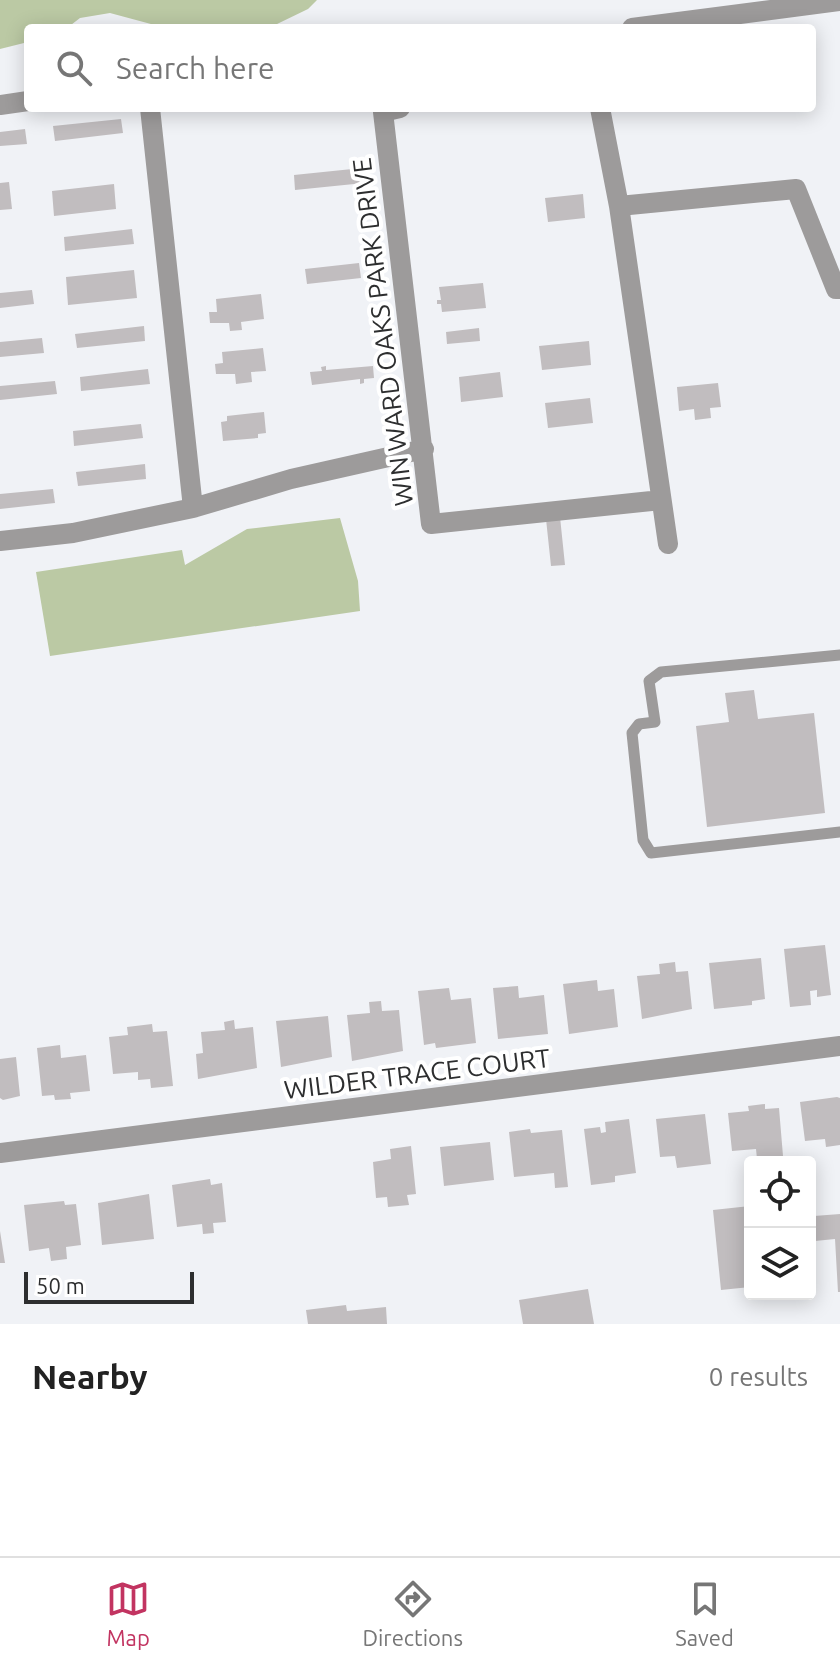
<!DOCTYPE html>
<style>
body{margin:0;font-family:Ubuntu,sans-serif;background:#f2f2f2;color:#222}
.controls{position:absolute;right:24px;bottom:24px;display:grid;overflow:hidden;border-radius:8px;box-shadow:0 4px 20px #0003}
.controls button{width:72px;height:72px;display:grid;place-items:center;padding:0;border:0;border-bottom:2px solid #e0e0e0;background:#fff;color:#222;font:40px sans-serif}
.scale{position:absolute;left:24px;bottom:20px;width:170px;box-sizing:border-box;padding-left:8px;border:4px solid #2d2e2f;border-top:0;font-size:22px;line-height:28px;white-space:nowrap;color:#2d2e2f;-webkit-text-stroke:6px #fff;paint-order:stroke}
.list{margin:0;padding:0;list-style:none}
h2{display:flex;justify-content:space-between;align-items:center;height:104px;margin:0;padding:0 32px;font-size:34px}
h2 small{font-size:26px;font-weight:400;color:#767676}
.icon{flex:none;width:44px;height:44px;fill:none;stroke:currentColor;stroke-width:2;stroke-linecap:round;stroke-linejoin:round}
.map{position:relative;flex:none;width:840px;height:1324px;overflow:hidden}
.search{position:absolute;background:#fff;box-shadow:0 4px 20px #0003;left:24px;right:24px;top:24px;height:88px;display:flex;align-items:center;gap:20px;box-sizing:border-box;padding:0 28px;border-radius:8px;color:#767676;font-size:30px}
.sheet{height:232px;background:#fff}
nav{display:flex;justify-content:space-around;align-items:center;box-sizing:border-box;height:112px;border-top:2px solid #e0e0e0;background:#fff;font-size:22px;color:#767676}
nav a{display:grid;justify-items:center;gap:4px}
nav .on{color:#c23461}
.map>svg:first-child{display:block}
.green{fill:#bbc9a4}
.building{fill:#c1bdbf}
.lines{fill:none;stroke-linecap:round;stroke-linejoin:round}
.service{stroke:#9d9b9b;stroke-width:11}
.minor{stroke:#9d9b9b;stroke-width:20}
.labels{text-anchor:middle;stroke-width:8;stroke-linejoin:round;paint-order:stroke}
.street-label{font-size:26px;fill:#2d2e2f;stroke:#fff}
</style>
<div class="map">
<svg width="840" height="1324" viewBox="0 0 840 1324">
<rect width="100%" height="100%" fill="#f0f2f6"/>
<path class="green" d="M 0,0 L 317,0 L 308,9 L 275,25 L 245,28 L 162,27 L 110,13 L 80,18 L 67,28 L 28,28 L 28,42 L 0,49 Z
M 340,518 L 358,581 L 360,611 L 50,656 L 36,572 L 182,550 L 185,565 L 247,529 Z"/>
<path class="building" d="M 121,119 L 123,133 L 55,141 L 53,126 Z
M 25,129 L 27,144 L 0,146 L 0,132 Z
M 362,168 L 364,183 L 295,190 L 294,175 Z
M 9,182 L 12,209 L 0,210 L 0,183 Z
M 114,184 L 116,209 L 54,216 L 52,191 Z
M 583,194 L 585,218 L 548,222 L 545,198 Z
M 132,229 L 134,244 L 65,251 L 64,237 Z
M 359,263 L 361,278 L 307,284 L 305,269 Z
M 134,270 L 137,298 L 68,305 L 66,277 Z
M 483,283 L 486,308 L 442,312 L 441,304 L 437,304 L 437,300 L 441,300 L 439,287 Z
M 32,290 L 34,304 L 0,308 L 0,293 Z
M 261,294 L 264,319 L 241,322 L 242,330 L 230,331 L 229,323 L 210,323 L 209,312 L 217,312 L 216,299 Z
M 144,326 L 145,341 L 77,348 L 75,334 Z
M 479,328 L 480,341 L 447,344 L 446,332 Z
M 42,338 L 44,353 L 0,357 L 0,342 Z
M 589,341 L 591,365 L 542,370 L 539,346 Z
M 263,348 L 266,371 L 251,372 L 252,382 L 236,384 L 235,374 L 216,374 L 215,364 L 223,363 L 222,352 Z
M 326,366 L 326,370 L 373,366 L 374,378 L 364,379 L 364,383 L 360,384 L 360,379 L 312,385 L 310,372 L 322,371 L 321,367 Z
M 148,369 L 150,384 L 81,391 L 80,377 Z
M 500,372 L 503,397 L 461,402 L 459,377 Z
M 55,381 L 57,394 L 0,400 L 0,386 Z
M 718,383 L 721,407 L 710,408 L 711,418 L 695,420 L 694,409 L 679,411 L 677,387 Z
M 590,398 L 593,423 L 548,428 L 545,403 Z
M 264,412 L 266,433 L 258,434 L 258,438 L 223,441 L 221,422 L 227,421 L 227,416 Z
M 141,424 L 143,438 L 74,446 L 73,431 Z
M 145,464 L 146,479 L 78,486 L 76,472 Z
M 53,489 L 55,503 L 0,509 L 0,494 Z
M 560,517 L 565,565 L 551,566 L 546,519 Z
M 754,690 L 758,719 L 814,713 L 825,813 L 707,827 L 696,726 L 729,722 L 725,693 Z
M 825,945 L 831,995 L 817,997 L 817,990 L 810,991 L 811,1005 L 790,1007 L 784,949 Z
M 761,958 L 765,999 L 752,1001 L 752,1005 L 714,1009 L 709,963 Z
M 675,962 L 676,972 L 688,971 L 692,1009 L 642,1019 L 637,976 L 660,974 L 659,964 Z
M 597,980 L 598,991 L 614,989 L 618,1027 L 569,1034 L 563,984 Z
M 518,986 L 519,998 L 544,995 L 548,1034 L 498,1039 L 493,988 Z
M 449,988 L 451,1000 L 471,998 L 476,1043 L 436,1048 L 435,1043 L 424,1045 L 418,991 Z
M 381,1001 L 382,1011 L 399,1010 L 403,1051 L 352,1061 L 347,1015 L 370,1013 L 369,1002 Z
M 328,1016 L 332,1057 L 281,1067 L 276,1021 Z
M 234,1020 L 235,1029 L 253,1027 L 257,1068 L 198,1079 L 196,1054 L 203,1053 L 201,1032 L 225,1030 L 224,1022 Z
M 152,1024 L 153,1032 L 167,1031 L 173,1086 L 151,1088 L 150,1079 L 138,1080 L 138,1072 L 113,1074 L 109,1037 L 128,1035 L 127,1027 Z
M 60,1045 L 61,1058 L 86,1055 L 90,1091 L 70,1093 L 71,1099 L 55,1100 L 54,1095 L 42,1096 L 37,1048 Z
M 16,1057 L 20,1096 L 3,1100 L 0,1098 L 0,1059 Z
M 837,1097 L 840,1098 L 840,1145 L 826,1147 L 825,1139 L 805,1141 L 800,1102 Z
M 765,1104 L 765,1109 L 779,1108 L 783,1156 L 757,1159 L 756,1149 L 732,1151 L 728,1113 L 749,1111 L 748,1106 Z
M 705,1114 L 711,1164 L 677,1168 L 675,1156 L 660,1157 L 656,1119 Z
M 629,1119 L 636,1173 L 615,1176 L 615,1182 L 591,1185 L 584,1129 L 600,1127 L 601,1133 L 606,1132 L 605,1122 Z
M 530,1129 L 531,1133 L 562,1130 L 568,1187 L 555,1188 L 554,1173 L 514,1177 L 509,1132 Z
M 490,1142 L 494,1180 L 444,1186 L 440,1147 Z
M 411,1146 L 416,1194 L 407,1195 L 409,1205 L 388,1207 L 387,1197 L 376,1198 L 373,1162 L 391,1159 L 390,1149 Z
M 210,1179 L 211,1185 L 222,1183 L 226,1222 L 213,1223 L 214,1233 L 203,1234 L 202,1224 L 177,1227 L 172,1185 Z
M 149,1194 L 154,1239 L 102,1245 L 98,1203 Z
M 64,1201 L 65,1205 L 76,1204 L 81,1245 L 66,1247 L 67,1259 L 51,1261 L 49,1248 L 29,1251 L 24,1205 Z
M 750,1206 L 750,1287 L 721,1290 L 713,1210 Z
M 840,1214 L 840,1292 L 838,1292 L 835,1239 L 815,1241 L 814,1216 Z
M 0,1231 L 5,1263 L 0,1263 Z
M 588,1289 L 594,1324 L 523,1324 L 519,1300 Z
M 346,1305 L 347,1311 L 386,1307 L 387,1324 L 308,1324 L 306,1310 Z"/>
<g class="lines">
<path class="service" d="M 840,655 L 661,672 L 649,681 L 655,722 L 639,724 L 632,733 L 643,840 L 651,853 L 840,832"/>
<path class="minor" d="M 632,28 L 840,1
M 0,105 L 28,101
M 400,108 L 383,112 L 431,524 L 661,500
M 600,108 L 619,206 L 668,544
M 619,206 L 796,189 L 836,289 L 840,289
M 193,508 L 291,479 L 424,449
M 0,541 L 73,533 L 193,508 L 150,108
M 0,1153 L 840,1046"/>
</g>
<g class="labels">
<g class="street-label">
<text transform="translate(383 332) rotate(-97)" y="9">WIN WARD OAKS PARK DRIVE</text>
<text transform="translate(417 1074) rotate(-7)" y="9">WILDER TRACE COURT</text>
</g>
</g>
</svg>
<div class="controls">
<button><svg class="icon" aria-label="locate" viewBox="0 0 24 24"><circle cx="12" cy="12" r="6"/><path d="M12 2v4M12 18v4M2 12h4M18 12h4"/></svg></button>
<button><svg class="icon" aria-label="layers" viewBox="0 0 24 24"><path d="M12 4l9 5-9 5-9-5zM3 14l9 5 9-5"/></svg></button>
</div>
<div class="scale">50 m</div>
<div class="search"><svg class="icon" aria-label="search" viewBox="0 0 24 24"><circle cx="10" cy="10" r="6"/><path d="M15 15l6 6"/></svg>Search here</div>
</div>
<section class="sheet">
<h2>Nearby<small>0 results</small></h2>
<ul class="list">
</ul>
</section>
<nav>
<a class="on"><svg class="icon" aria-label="map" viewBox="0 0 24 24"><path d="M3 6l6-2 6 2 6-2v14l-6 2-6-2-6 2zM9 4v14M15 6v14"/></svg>Map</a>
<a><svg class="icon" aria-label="directions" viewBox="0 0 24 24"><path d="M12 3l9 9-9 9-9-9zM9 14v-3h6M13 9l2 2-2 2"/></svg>Directions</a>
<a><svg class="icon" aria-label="saved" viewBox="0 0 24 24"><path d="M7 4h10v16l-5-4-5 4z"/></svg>Saved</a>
</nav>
